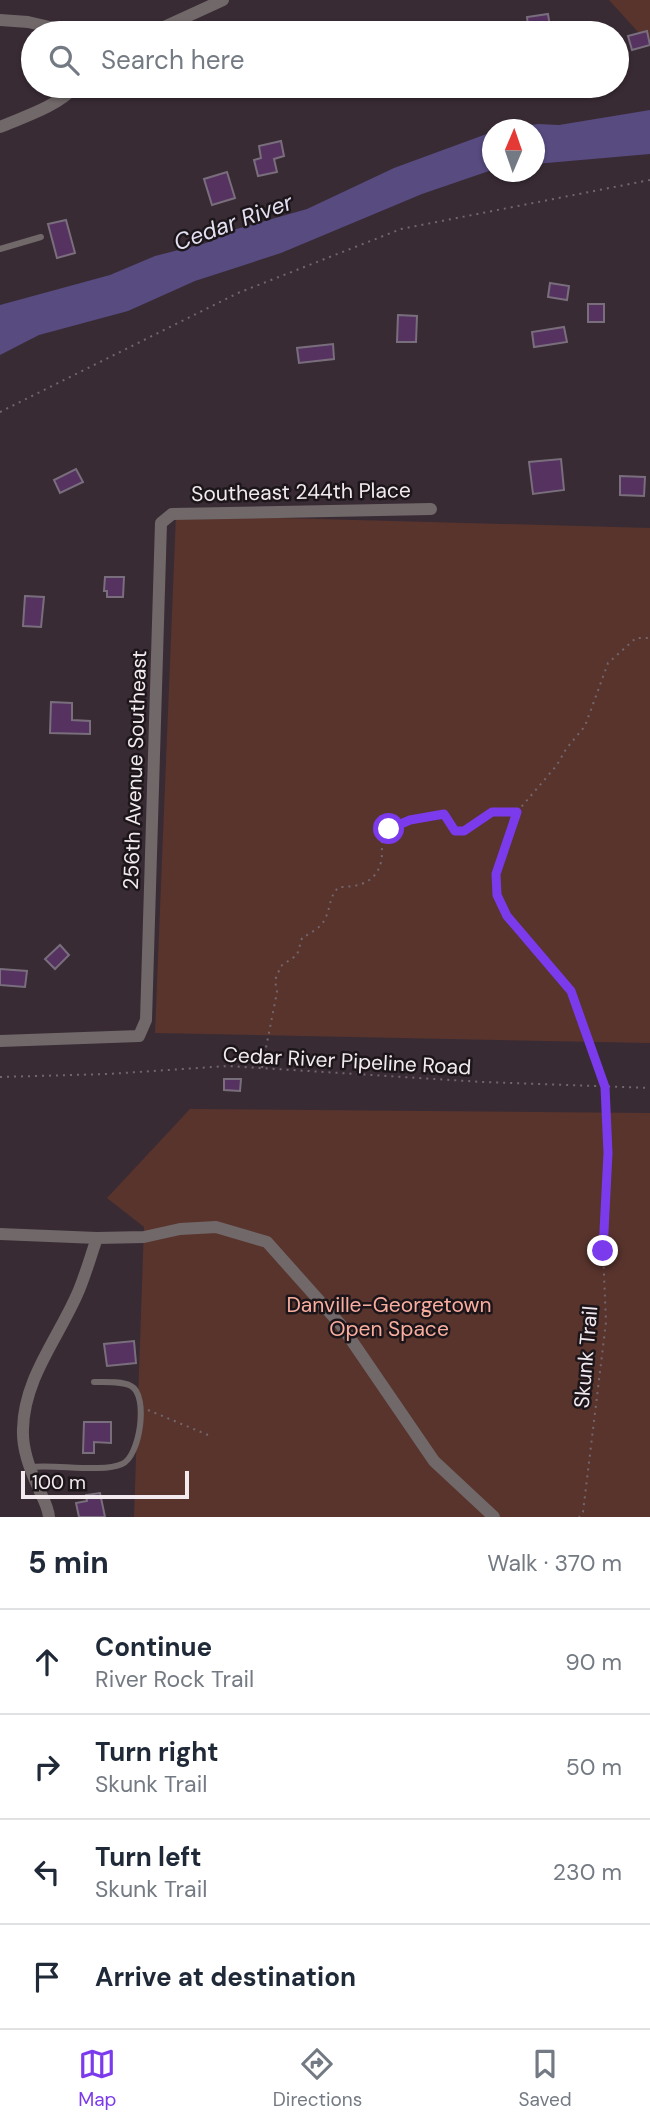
<!DOCTYPE html>
<meta charset="utf-8">
<style>
body{margin:0;font-family:"DM Sans",sans-serif;background:#f2f2f3;color:#1f2937}
.compass{position:absolute;left:482px;top:119px;width:63px;height:63px;border-radius:50%;background:#fff;box-shadow:0 2px 5px #0004;rotate:2deg}
.scale{position:absolute;left:21px;bottom:18px;width:168px;box-sizing:border-box;padding-left:7px;border:4px solid #f3eaef;border-top:0;font-size:19px;line-height:24px;white-space:nowrap;color:#f3eaef;-webkit-text-stroke:5px #1c161a;paint-order:stroke}
.stop{position:absolute;width:21px;height:21px;margin:-16px;border:5px solid #7c3aed;border-radius:50%;background:#fff}
.stop.end{background:#7c3aed;border-color:#fff;box-shadow:0 2px 7px #0008}
.list{margin:0;padding:0;list-style:none}
h2{display:flex;justify-content:space-between;align-items:center;height:91px;margin:0;padding:0 28px;font-size:30px}
h2 small{font-size:23px;font-weight:400;color:#747a83}
.list li{display:grid;grid-template-columns:46px 1fr auto;gap:21px;align-items:center;box-sizing:border-box;height:105px;padding:0 28px;border-top:2px solid #e0e1e3}
.list b{display:block;font-size:26px;white-space:nowrap}
.list p{margin:0;font-size:23px;white-space:nowrap;color:#747a83}
.list em{font-size:23px;font-style:normal;color:#747a83}
.icon{flex:none;width:38px;height:38px;fill:none;stroke:currentColor;stroke-width:2;stroke-linecap:round;stroke-linejoin:round}
.map{position:relative;flex:none;width:650px;height:1517px;overflow:hidden}
.search{position:absolute;background:#fff;box-shadow:0 2px 5px #0004;left:21px;right:21px;top:21px;height:77px;display:flex;align-items:center;gap:18px;box-sizing:border-box;padding:0 24px;border-radius:38px;color:#747a83;font-size:26px}
.sheet{height:511px;background:#fff}
nav{display:flex;justify-content:space-around;align-items:center;box-sizing:border-box;height:98px;border-top:2px solid #e0e1e3;background:#fff;font-size:19px;color:#747a83}
nav a{display:grid;justify-items:center;gap:4px}
nav .on{color:#7c3aed}
.map>svg:first-child{display:block}
.green{fill:#59342d}
.water{fill:#574b80}
.building{fill:#553260;stroke:#796e7c;stroke-width:2}
.lines{fill:none;stroke-linecap:round;stroke-linejoin:round}
.path{stroke:#73666e;stroke-width:2;stroke-dasharray:2 5;stroke-linecap:butt}
.lane{stroke:#706869;stroke-width:6}
.street{stroke:#706869;stroke-width:12}
.route{stroke:#7c3aed;stroke-width:9}
.labels{text-anchor:middle;stroke-width:5;stroke-linejoin:round;paint-order:stroke}
.street-label{font-size:21px;fill:#f3eaef;stroke:#1c161a}
.park-label{font-size:21px;fill:#faae9f;stroke:#1c161a}
.water-label{font-size:23px;font-style:italic;fill:#e3e0f1;stroke:#1c161a}
</style>
<div class="map">
<svg width="650" height="1517" viewBox="0 0 650 1517">
<rect width="100%" height="100%" fill="#392b34"/>
<path class="green" d="M 609,0 L 650,0 L 650,45 Z
M 176,515 L 650,528 L 650,1043 L 155,1033 Z
M 190,1109 L 650,1113 L 650,1517 L 134,1517 L 144,1227 L 107,1198 Z"/>
<path class="water" d="M 650,110 L 650,154 L 535,164 L 534,130 L 504,129 L 538,124 L 559,125 Z
M 492,132 L 492,170 L 422,194 L 281,253 L 195,281 L 128,311 L 39,335 L 0,355 L 0,305 L 110,275 L 155,256 L 206,243 L 233,230 L 307,209 L 394,168 Z"/>
<path class="building" d="M 548,14 L 551,33 L 529,33 L 527,17 Z
M 647,31 L 650,45 L 632,50 L 628,36 Z
M 435,86 L 464,86 L 464,91 L 435,93 Z
M 281,141 L 284,156 L 274,159 L 277,172 L 258,176 L 254,160 L 261,158 L 259,146 Z
M 227,172 L 235,198 L 212,205 L 204,179 Z
M 66,220 L 75,253 L 57,258 L 48,224 Z
M 550,283 L 569,286 L 567,300 L 548,297 Z
M 588,304 L 604,304 L 604,322 L 588,322 Z
M 398,315 L 417,316 L 416,342 L 397,342 Z
M 564,327 L 567,342 L 534,347 L 532,332 Z
M 333,344 L 334,359 L 299,363 L 297,348 Z
M 561,459 L 564,490 L 533,494 L 529,462 Z
M 76,469 L 83,482 L 60,493 L 54,480 Z
M 620,476 L 645,477 L 644,496 L 620,495 Z
M 105,577 L 124,577 L 123,597 L 107,597 L 107,591 L 104,591 Z
M 25,596 L 44,597 L 41,627 L 23,626 Z
M 51,702 L 72,703 L 72,720 L 90,721 L 90,734 L 50,733 Z
M 60,945 L 69,955 L 55,969 L 45,959 Z
M 0,969 L 27,971 L 25,987 L 0,985 Z
M 224,1079 L 241,1079 L 240,1091 L 224,1090 Z
M 134,1341 L 136,1363 L 107,1366 L 104,1344 Z
M 84,1422 L 111,1422 L 111,1443 L 94,1442 L 94,1453 L 83,1453 Z
M 100,1493 L 105,1517 L 79,1517 L 76,1503 L 87,1501 L 86,1495 Z"/>
<g class="lines">
<path class="path" d="M 0,412 L 238,293 L 401,229 L 650,180
M 517,812 L 496,874 L 497,895 L 507,916 L 571,991 L 605,1087 L 608,1153 L 603,1251 L 606,1322 L 583,1512 L 579,1517
M 262,1068 L 277,992 L 275,980 L 281,966 L 297,955 L 302,938 C 310,933 321,928 325,919 C 331,907 329,896 339,887 C 358,887 376,883 381,862 C 384,850 378,841 388,831 C 399,818 428,815 444,814 L 455,830 L 464,831 L 493,812 L 517,812 L 557,765 L 566,749 L 585,726 L 608,663 L 636,638 L 650,638
M 0,1077 L 108,1074 L 228,1066 L 483,1082 L 650,1088
M 148,1410 L 208,1435"/>
<path class="lane" d="M 0,249 L 41,237
M 31,1467 C 55,1464 102,1473 122,1464 C 140,1457 149,1395 131,1386 C 122,1381 105,1382 94,1382"/>
<path class="street" d="M 0,20 L 28,22 L 75,33
M 151,33 L 223,0
M 0,127 C 26,116 56,107 76,86
M 0,1041 L 139,1036 L 146,1020 L 161,523 L 172,514 L 431,509
M 0,1234 L 97,1238 L 144,1237 L 180,1229 L 216,1227 L 267,1242 L 341,1325 L 434,1461 L 494,1517
M 49,1517 C 48,1506 42,1497 38,1487 C 30,1470 22,1448 23,1429 C 24,1377 60,1336 79,1290 C 86,1273 91,1255 97,1238"/>
</g>
<g class="lines">
<path class="route" d="M 389,829 L 410,820 L 444,814 L 455,831 L 464,831 L 492,812 L 517,812 L 496,874 L 497,895 L 507,916 L 571,991 L 605,1087 L 608,1153 L 603,1251"/>
</g>
<g class="labels">
<g class="street-label">
<text transform="translate(301 492) rotate(-1)" y="7">Southeast 244th Place</text>
<text transform="translate(135 770) rotate(-88)" y="7">256th Avenue Southeast</text>
<text transform="translate(347 1061) rotate(3)" y="7">Cedar River Pipeline Road</text>
<text transform="translate(586 1357) rotate(-85)" y="7">Skunk Trail</text>
</g>
<g class="park-label">
<text x="389" y="1312">Danville-Georgetown<tspan x="389" dy="24">Open Space</tspan></text>
</g>
<g class="water-label">
<text transform="translate(233 222) rotate(-20)" y="8">Cedar River</text>
</g>
</g>
</svg>
<svg class="compass" viewBox="-18 -18 36 36"><path d="M0-13l5 13h-10z" fill="#e53935"/><path d="M0 13l5-13h-10z" fill="#747a83"/></svg>
<div class="scale">100 m</div>
<div class="stop" style="left:389px;top:829px"></div>
<div class="stop end" style="left:603px;top:1251px"></div>
<div class="search"><svg class="icon" aria-label="search" viewBox="0 0 24 24"><circle cx="10" cy="10" r="6"/><path d="M15 15l6 6"/></svg>Search here</div>
</div>
<section class="sheet">
<h2>5 min<small>Walk · 370 m</small></h2>
<ul class="list">
<li><svg class="icon" aria-label="ahead" viewBox="0 0 24 24"><path d="M12 20V5M6 11l6-6 6 6"/></svg><div><b>Continue</b><p>River Rock Trail</p></div><em>90 m</em></li>
<li><svg class="icon" aria-label="right" viewBox="0 0 24 24"><path d="M7 20v-9h11M14 6l5 5-5 5"/></svg><div><b>Turn right</b><p>Skunk Trail</p></div><em>50 m</em></li>
<li><svg class="icon" aria-label="left" viewBox="0 0 24 24"><path d="M17 20v-9H6M10 6l-5 5 5 5"/></svg><div><b>Turn left</b><p>Skunk Trail</p></div><em>230 m</em></li>
<li><svg class="icon" aria-label="arrive" viewBox="0 0 24 24"><path d="M6 21V4h12l-3 4 3 4H6"/></svg><div><b>Arrive at destination</b></div></li>
</ul>
</section>
<nav>
<a class="on"><svg class="icon" aria-label="map" viewBox="0 0 24 24"><path d="M3 6l6-2 6 2 6-2v14l-6 2-6-2-6 2zM9 4v14M15 6v14"/></svg>Map</a>
<a><svg class="icon" aria-label="directions" viewBox="0 0 24 24"><path d="M12 3l9 9-9 9-9-9zM9 14v-3h6M13 9l2 2-2 2"/></svg>Directions</a>
<a><svg class="icon" aria-label="saved" viewBox="0 0 24 24"><path d="M7 4h10v16l-5-4-5 4z"/></svg>Saved</a>
</nav>
